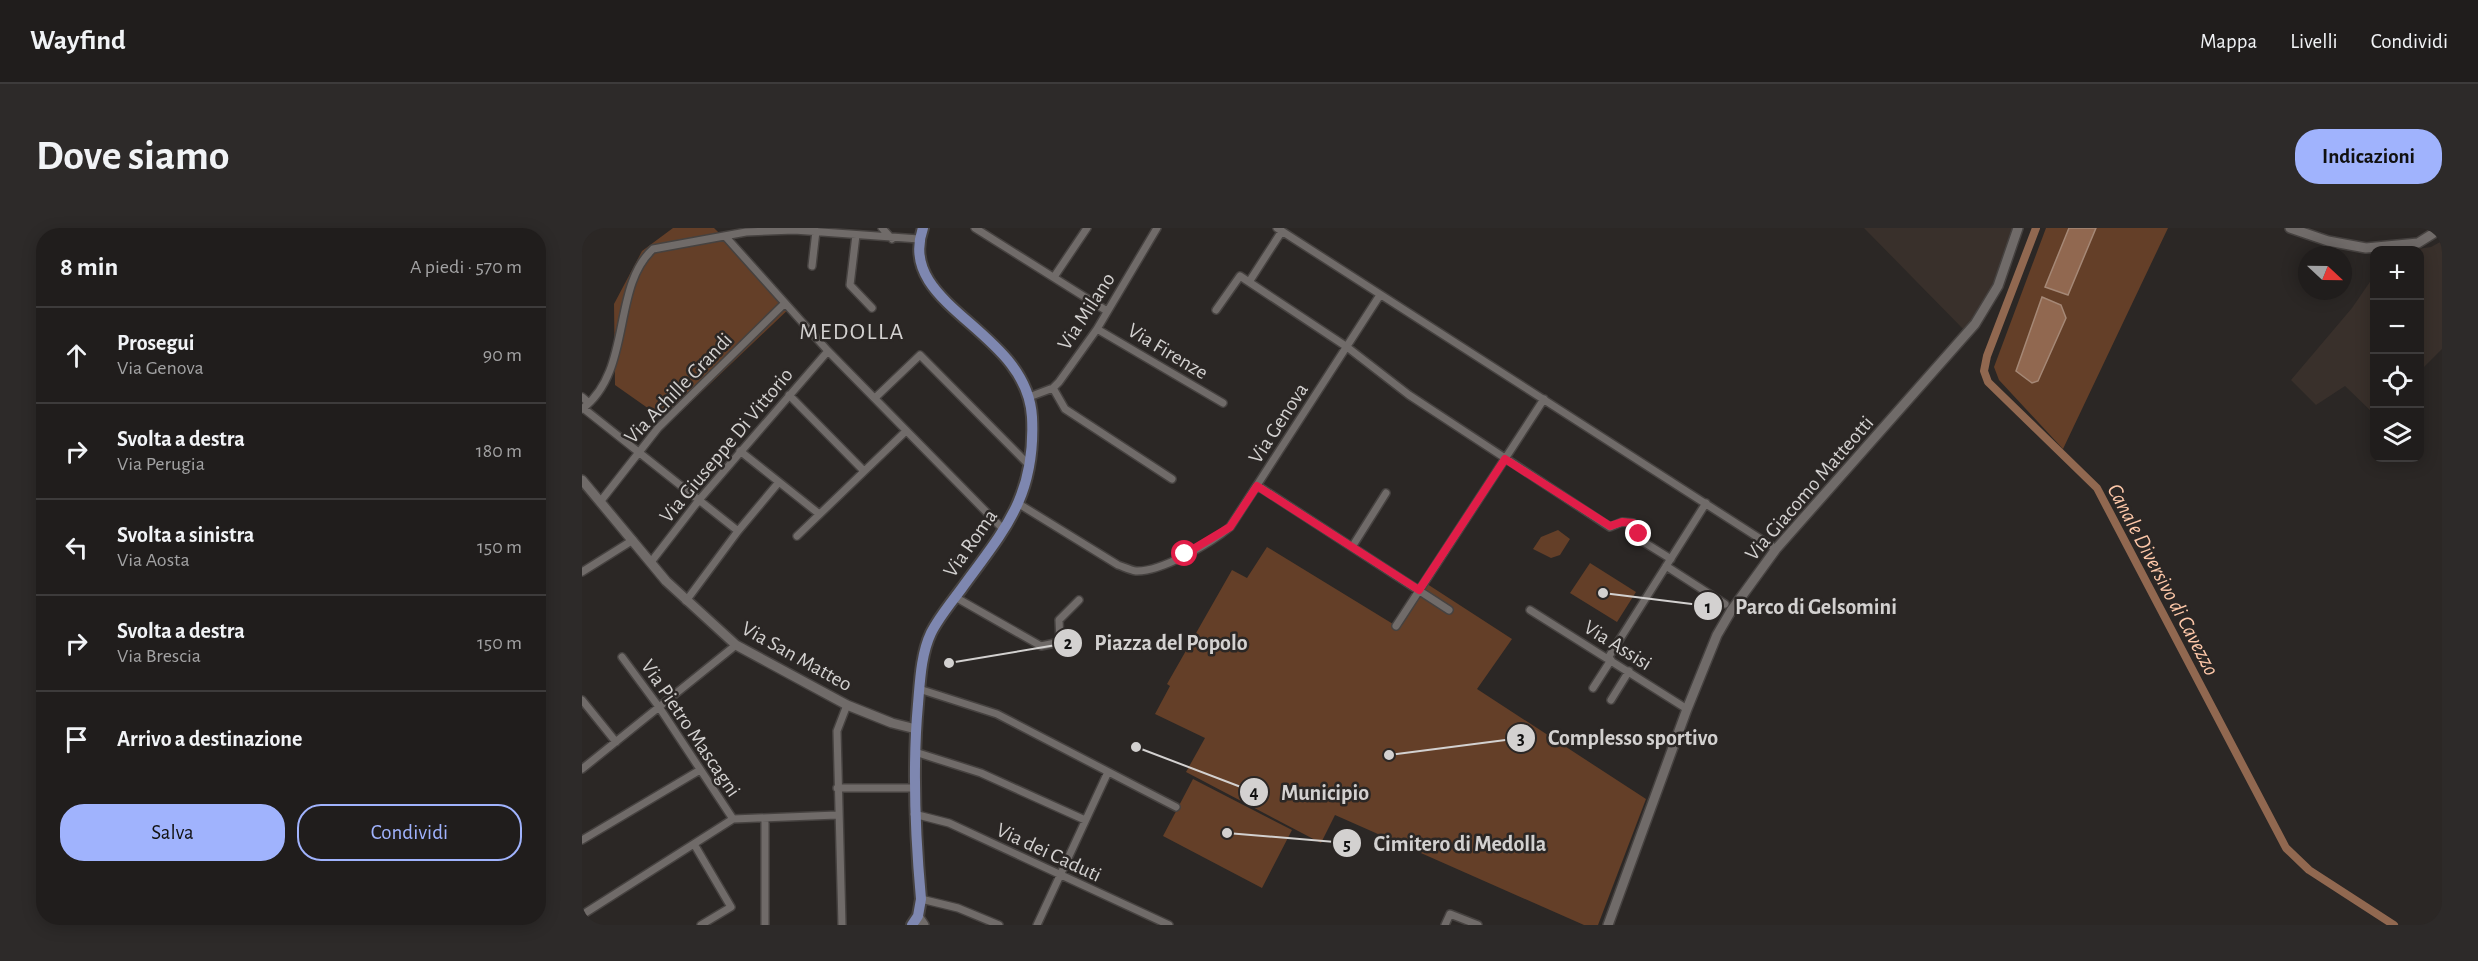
<!DOCTYPE html>
<html lang="it">
<meta charset="utf-8">
<style>
body{margin:0;font-family:"Alegreya Sans",sans-serif;background:#2d2a29;color:#f1f3f6}
.controls{position:absolute;right:18px;top:18px;display:grid;overflow:hidden;border-radius:12px;box-shadow:0 3px 15px #0003}
.controls button{width:54px;height:54px;display:grid;place-items:center;padding:0;border:0;border-bottom:2px solid #3d3b3b;background:#201d1c;color:#f1f3f6;font:30px sans-serif}
.compass{position:absolute;left:1716px;top:18px;width:54px;height:54px;border-radius:50%;background:#201d1c;box-shadow:0 3px 15px #0003;rotate:112deg}
.stop{position:absolute;width:18px;height:18px;margin:-14px;border:4px solid #e11d48;border-radius:50%;background:#fff}
.stop.end{background:#e11d48;border-color:#fff;box-shadow:0 2px 6px #0008}
.list{margin:0;padding:0;list-style:none}
h2{display:flex;justify-content:space-between;align-items:center;height:78px;margin:0;padding:0 24px;font-size:26px}
h2 small{font-size:20px;font-weight:400;color:#a2a2a3}
.list li{display:grid;grid-template-columns:39px 1fr auto;gap:18px;align-items:center;box-sizing:border-box;height:96px;padding:0 24px;border-top:2px solid #3d3b3b}
.list b{display:block;font-size:22px;white-space:nowrap}
.list p{margin:0;font-size:20px;white-space:nowrap;color:#a2a2a3}
.list em{font-size:20px;font-style:normal;color:#a2a2a3}
.actions{display:flex;gap:12px;padding:18px 24px}
.actions a{flex:1;padding:14px 0;border:2px solid #a0b3fd;border-radius:24px;text-align:center;font-size:21px;color:#a0b3fd}
.actions .main{background:#a0b3fd;color:#111}
.icon{flex:none;width:33px;height:33px;fill:none;stroke:currentColor;stroke-width:2;stroke-linecap:round;stroke-linejoin:round}
.map{position:relative;flex:none;width:1860px;height:697px;overflow:hidden;border-radius:24px}
header{display:flex;align-items:center;gap:36px;box-sizing:border-box;height:84px;padding:0 30px;background:#201d1c;border-bottom:2px solid #3d3b3b}
header strong{font-size:28px}
nav{display:flex;gap:33px;margin-inline-start:auto;font-size:21px}
.intro{display:flex;align-items:center;justify-content:space-between;box-sizing:border-box;height:144px;padding:0 36px}
h1{margin:0;font-size:42px}
.button{padding:15px 27px;border-radius:24px;background:#a0b3fd;color:#111;font-size:21px;font-weight:700}
main{display:flex;gap:36px;padding:0 36px}
aside{flex:1;background:#201d1c;border-radius:24px;box-shadow:0 3px 15px #0003}
.map>svg:first-child{display:block}
.built{fill:#39302b}
.green{fill:#643f28}
.water{fill:#916850;stroke:#a58876;stroke-width:1.5}
.lines{fill:none;stroke-linecap:round;stroke-linejoin:round}
.canal{stroke:#916850;stroke-width:8}
.street-casing{stroke:#464240;stroke-width:10}
.secondary-casing{stroke:#464240;stroke-width:12}
.primary-casing{stroke:#464240;stroke-width:14}
.street{stroke:#706b69;stroke-width:7}
.secondary{stroke:#706b69;stroke-width:9}
.primary{stroke:#7e87b0;stroke-width:10}
.route{stroke:#e11d48;stroke-width:8}
.labels{text-anchor:middle;stroke-width:5;stroke-linejoin:round;paint-order:stroke}
.street-label{font-size:21px;fill:#d3d1d0;stroke:#2b2725}
.water-label{font-size:22px;font-style:italic;fill:#fec8a9;stroke:#2b2725}
.quarter-label{font-size:24px;letter-spacing:1.5px;fill:#d3d1d0;stroke:#2b2725}
.leader{fill:none;stroke:#d3d1d0;stroke-width:2}
.callout-dot{fill:#d3d1d0;stroke:#2b2725;stroke-width:2}
.mark-label{font-size:18px;text-anchor:middle;font-weight:bold;fill:#111}
.callout-label{font-size:22px;text-anchor:middle;font-weight:bold;fill:#d3d1d0;stroke:#2b2725;stroke-width:5;stroke-linejoin:round;paint-order:stroke}
</style>
<header>
<strong>Wayfind</strong>
<nav><a>Mappa</a><a>Livelli</a><a>Condividi</a></nav>
</header>
<div class="intro"><h1>Dove siamo</h1><a class="button">Indicazioni</a></div>
<main>
<aside>
<h2>8 min<small>A piedi · 570 m</small></h2>
<ul class="list">
<li><svg class="icon" aria-label="ahead" viewBox="0 0 24 24"><path d="M12 20V5M6 11l6-6 6 6"/></svg><div><b>Prosegui</b><p>Via Genova</p></div><em>90 m</em></li>
<li><svg class="icon" aria-label="right" viewBox="0 0 24 24"><path d="M7 20v-9h11M14 6l5 5-5 5"/></svg><div><b>Svolta a destra</b><p>Via Perugia</p></div><em>180 m</em></li>
<li><svg class="icon" aria-label="left" viewBox="0 0 24 24"><path d="M17 20v-9H6M10 6l-5 5 5 5"/></svg><div><b>Svolta a sinistra</b><p>Via Aosta</p></div><em>150 m</em></li>
<li><svg class="icon" aria-label="right" viewBox="0 0 24 24"><path d="M7 20v-9h11M14 6l5 5-5 5"/></svg><div><b>Svolta a destra</b><p>Via Brescia</p></div><em>150 m</em></li>
<li><svg class="icon" aria-label="arrive" viewBox="0 0 24 24"><path d="M6 21V4h12l-3 4 3 4H6"/></svg><div><b>Arrivo a destinazione</b></div></li>
</ul>
<div class="actions"><a class="main">Salva</a><a>Condividi</a></div>
</aside>
<div class="map">
<svg width="1860" height="697" viewBox="0 0 1860 697">
<rect width="100%" height="100%" fill="#2b2725"/>
<path class="built" d="M 1282,0 L 1433,0 L 1427,21 L 1409,62 L 1384,104 Z
M 1860,13 L 1860,121 L 1838,143 L 1838,22 L 1829,22 L 1849,19 Z
M 1792,48 L 1792,186 L 1763,158 L 1734,177 L 1709,152 L 1770,80 Z"/>
<path class="green" d="M 91,0 L 132,0 L 211,77 L 87,195 L 33,157 L 32,76 L 60,23 Z
M 1464,0 L 1586,0 L 1481,221 L 1417,152 L 1412,139 Z
M 976,302 L 988,311 L 978,327 L 969,330 L 951,321 L 959,309 Z
M 685,319 L 811,396 L 839,352 L 930,411 L 895,461 L 1064,571 L 1016,697 L 1002,697 L 753,587 L 739,615 L 604,544 L 623,510 L 573,486 L 588,458 L 585,456 L 650,342 L 665,350 Z
M 1008,335 L 1054,364 L 1035,394 L 988,365 Z
M 611,551 L 710,602 L 680,660 L 581,608 Z"/>
<path class="water" d="M 1487,0 L 1514,0 L 1486,67 L 1463,59 Z
M 1460,69 L 1479,77 L 1484,90 L 1456,153 L 1450,155 L 1434,143 Z"/>
<g class="lines">
<path class="canal" d="M 1454,0 L 1405,128 L 1402,143 L 1406,154 L 1515,260 L 1704,620 L 1727,642 L 1812,697"/>
<g class="street-casing">
<path id="street" d="M 300,0 L 310,11
M 393,0 L 525,83
M 695,0 L 1194,321
M 274,7 L 268,57 L 290,80
M 143,8 L 246,123 L 422,302
M 230,38 L 234,3
M 472,49 L 505,0
M 667,54 L 700,3
M 634,82 L 658,48 L 765,119 L 827,167 L 1028,299 L 1040,294 L 1051,295 L 1060,313 L 1089,331
M 515,101 L 641,175
M 471,160 L 483,181 L 590,251
M 207,167 L 281,242
M 0,169 L 7,175
M 294,169 L 338,127 L 447,237
M 447,169 L 471,160 L 477,154 L 515,101 L 575,0
M 1,180 L 156,303
M 0,181 C 51,143 29,59 71,21 L 164,4 L 212,2 L 337,11
M 158,223 L 236,285
M 676,258 L 867,382
M 18,274 L 76,200 L 203,75
M 437,276 L 536,337 C 542,339 548,342 554,343 C 579,344 629,315 648,299 L 798,67
M 215,308 L 324,203
M 770,319 L 804,265
M 69,334 L 117,272 L 246,123
M 1084,338 L 1143,376
M 0,344 L 51,312
M 373,369 L 459,418 L 487,412
M 104,373 L 156,303 L 197,254
M 948,382 L 1105,481
M 814,398 L 962,171
M 478,414 L 477,392 L 497,372
M 40,429 L 77,479 L 151,591
M 1026,430 L 1124,275
M 1011,460 L 1029,432
M 337,461 L 415,486 L 594,579
M 0,472 L 34,514
M 1029,472 L 1047,443
M 333,524 L 399,545 L 503,592
M 0,541 L 154,417
M 255,560 L 332,560
M 332,586 L 367,595 L 587,697
M 0,612 L 118,542
M 112,616 L 149,679 L 119,697
M 339,671 L 376,680 L 417,697
M 0,687 L 151,591 L 255,587
M 0,691 L 4,697
M 183,697 L 183,590
M 260,697 L 255,503 L 265,477
M 455,697 L 526,544
M 863,697 L 868,686 L 896,697"/>
</g>
<g class="secondary-casing">
<path id="secondary" d="M 1708,0 L 1746,13 L 1784,20 L 1836,15 L 1860,0
M 0,252 L 84,353 L 154,417 L 265,477 L 310,495 L 334,501
M 336,688 L 342,697
M 1026,697 L 1105,481 L 1135,407 L 1149,383 L 1194,321 L 1393,96 L 1416,58 L 1436,0"/>
</g>
<g class="primary-casing">
<path id="primary" d="M 330,697 L 336,688 L 339,671 C 333,605 330,542 336,476 C 338,453 339,426 349,405 C 357,389 369,375 380,360 C 423,301 454,268 450,189 C 445,101 313,79 341,0"/>
</g>
<use href="#street" class="street"/>
<use href="#secondary" class="secondary"/>
<use href="#primary" class="primary"/>
</g>
<g class="lines">
<path class="route" d="M 603,326 L 648,299 L 675,258 L 837,362 L 923,231 L 1028,298 L 1040,294 L 1051,295 L 1057,306"/>
</g>
<g class="labels">
<g class="street-label">
<text transform="translate(504 83) rotate(-57)" y="7">Via Milano</text>
<text transform="translate(586 123) rotate(31)" y="7">Via Firenze</text>
<text transform="translate(96 160) rotate(-46)" y="7">Via Achille Grandi</text>
<text transform="translate(696 195) rotate(-57)" y="7">Via Genova</text>
<text transform="translate(144 217) rotate(-50)" y="7">Via Giuseppe Di Vittorio</text>
<text transform="translate(1227 260) rotate(-49)" y="7">Via Giacomo Matteotti</text>
<text transform="translate(388 315) rotate(-55)" y="7">Via Roma</text>
<text transform="translate(1036 417) rotate(32)" y="7">Via Assisi</text>
<text transform="translate(215 428) rotate(29)" y="7">Via San Matteo</text>
<text transform="translate(109 500) rotate(56)" y="7">Via Pietro Mascagni</text>
<text transform="translate(467 624) rotate(25)" y="7">Via dei Caduti</text>
</g>
<g class="water-label">
<text transform="translate(1582 351) rotate(62)" y="8">Canale Diversivo di Cavezzo</text>
</g>
<g class="quarter-label">
<text x="270" y="111">MEDOLLA</text>
</g>
</g>
<path class="leader" d="M1021 365L1126 378M367 435L486 415M807 527L939 510M554 519L672 564M645 605L765 615"/>
<g class="callout-dot">
<circle cx="1021" cy="365" r="6"/>
<circle cx="367" cy="435" r="6"/>
<circle cx="807" cy="527" r="6"/>
<circle cx="554" cy="519" r="6"/>
<circle cx="645" cy="605" r="6"/>
<circle cx="1126" cy="378" r="15"/>
<circle cx="486" cy="415" r="15"/>
<circle cx="939" cy="510" r="15"/>
<circle cx="672" cy="564" r="15"/>
<circle cx="765" cy="615" r="15"/>
</g>
<g class="mark-label">
<text x="1126" y="385">1</text>
<text x="486" y="421">2</text>
<text x="939" y="516">3</text>
<text x="672" y="570">4</text>
<text x="765" y="622">5</text>
</g>
<g class="callout-label">
<text x="1234" y="386">Parco di Gelsomini</text>
<text x="589" y="422">Piazza del Popolo</text>
<text x="1051" y="517">Complesso sportivo</text>
<text x="743" y="572">Municipio</text>
<text x="878" y="623">Cimitero di Medolla</text>
</g>
</svg>
<div class="controls">
<button>+</button>
<button>−</button>
<button><svg class="icon" aria-label="locate" viewBox="0 0 24 24"><circle cx="12" cy="12" r="6"/><path d="M12 2v4M12 18v4M2 12h4M18 12h4"/></svg></button>
<button><svg class="icon" aria-label="layers" viewBox="0 0 24 24"><path d="M12 4l9 5-9 5-9-5zM3 14l9 5 9-5"/></svg></button>
</div>
<svg class="compass" viewBox="-18 -18 36 36"><path d="M0-13l5 13h-10z" fill="#e53935"/><path d="M0 13l5-13h-10z" fill="#a2a2a3"/></svg>
<div class="stop" style="left:603px;top:326px"></div>
<div class="stop end" style="left:1057px;top:306px"></div>
</div>
</main>
